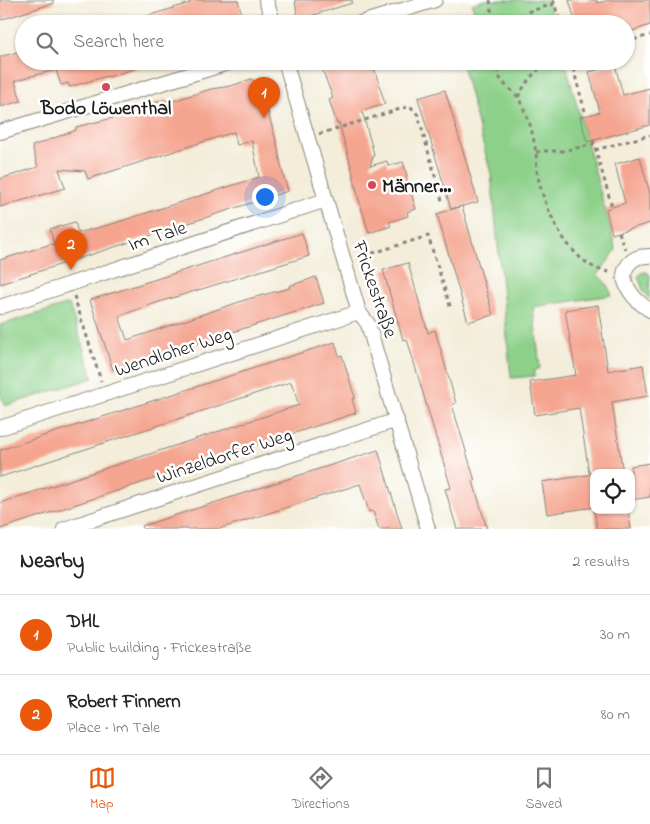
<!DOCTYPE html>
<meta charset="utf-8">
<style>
body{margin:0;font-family:"Indie Flower",sans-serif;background:#f2f2f2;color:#222}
.controls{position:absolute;right:15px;bottom:15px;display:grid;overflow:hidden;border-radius:10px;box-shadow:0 1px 4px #0004}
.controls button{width:45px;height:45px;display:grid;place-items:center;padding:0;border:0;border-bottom:1px solid #e0e0e0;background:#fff;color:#222;font:25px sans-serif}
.you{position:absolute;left:264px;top:196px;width:18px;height:18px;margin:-12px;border:4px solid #fff;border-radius:50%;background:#1a73e8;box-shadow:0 0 0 8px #1a73e833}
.badge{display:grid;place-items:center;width:32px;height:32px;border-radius:50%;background:#ea580c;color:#fff;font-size:16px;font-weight:700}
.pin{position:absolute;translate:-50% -41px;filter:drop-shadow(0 1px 2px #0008)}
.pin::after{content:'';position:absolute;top:26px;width:18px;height:15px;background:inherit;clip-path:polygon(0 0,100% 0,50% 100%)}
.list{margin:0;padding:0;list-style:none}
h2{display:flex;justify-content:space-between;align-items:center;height:65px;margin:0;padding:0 20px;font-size:21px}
h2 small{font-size:16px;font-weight:400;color:#767676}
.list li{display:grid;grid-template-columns:32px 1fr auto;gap:15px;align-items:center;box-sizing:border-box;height:80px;padding:0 20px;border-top:1px solid #e0e0e0}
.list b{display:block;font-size:19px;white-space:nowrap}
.list p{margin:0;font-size:16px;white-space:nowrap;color:#767676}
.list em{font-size:16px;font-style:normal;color:#767676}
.icon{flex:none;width:28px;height:28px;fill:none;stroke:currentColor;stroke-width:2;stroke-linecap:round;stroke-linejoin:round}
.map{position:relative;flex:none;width:650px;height:529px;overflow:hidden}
.search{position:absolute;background:#fff;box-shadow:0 1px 4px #0004;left:15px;right:15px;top:15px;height:55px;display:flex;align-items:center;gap:12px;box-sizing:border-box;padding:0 18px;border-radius:28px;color:#767676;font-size:19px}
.sheet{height:225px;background:#fff}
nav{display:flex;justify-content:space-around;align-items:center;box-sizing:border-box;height:70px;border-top:1px solid #e0e0e0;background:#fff;font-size:14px;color:#767676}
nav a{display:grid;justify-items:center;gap:2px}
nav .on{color:#ea580c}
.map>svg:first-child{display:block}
.green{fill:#8cd089;stroke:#547652}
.building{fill:#f5a48f}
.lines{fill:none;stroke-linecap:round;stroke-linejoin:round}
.street-casing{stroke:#88847a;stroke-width:16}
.path{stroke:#88847a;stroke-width:3;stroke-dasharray:4 4;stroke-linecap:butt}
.street{stroke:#fff;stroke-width:14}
.poi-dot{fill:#d1495b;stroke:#fff;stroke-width:2}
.labels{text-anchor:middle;stroke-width:5;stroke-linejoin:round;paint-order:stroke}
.poi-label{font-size:20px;font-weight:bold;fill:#1c1c1c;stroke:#fff}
.street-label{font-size:20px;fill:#1c1c1c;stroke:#fff}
</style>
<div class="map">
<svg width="650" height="529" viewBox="0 0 650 529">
<rect width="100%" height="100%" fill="#fff"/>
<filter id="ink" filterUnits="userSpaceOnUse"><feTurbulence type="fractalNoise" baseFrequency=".02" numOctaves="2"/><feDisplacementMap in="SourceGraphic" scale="10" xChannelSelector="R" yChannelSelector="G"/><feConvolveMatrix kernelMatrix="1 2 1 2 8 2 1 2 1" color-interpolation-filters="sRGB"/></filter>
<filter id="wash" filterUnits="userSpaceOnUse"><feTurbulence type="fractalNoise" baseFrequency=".0096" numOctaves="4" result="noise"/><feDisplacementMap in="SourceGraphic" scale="20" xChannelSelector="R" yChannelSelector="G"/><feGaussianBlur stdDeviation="1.12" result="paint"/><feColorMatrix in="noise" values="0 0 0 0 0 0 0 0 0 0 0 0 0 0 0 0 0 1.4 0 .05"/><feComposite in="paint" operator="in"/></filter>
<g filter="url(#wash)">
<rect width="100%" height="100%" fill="#f3edd9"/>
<path class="green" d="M 484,0 L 548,0 L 554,24 L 477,24 L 472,4 Z
M 461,61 L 565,61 L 616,250 L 598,275 L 606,283 L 612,295 L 533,307 L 540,368 L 534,371 L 535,376 L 511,378 L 491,174 Z
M 647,272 L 650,275 L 649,299 L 644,292 L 638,277 L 641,273 Z
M 69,304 L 93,378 L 5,406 L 0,392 L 0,325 Z"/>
<g id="blocks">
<path class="building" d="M 0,0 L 53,0 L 54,3 L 0,20 Z
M 189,0 L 238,0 L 244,24 L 134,24 L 134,20 L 190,3 Z
M 295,0 L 352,0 L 352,3 L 304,18 L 297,14 Z
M 569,0 L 597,0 L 597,3 L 610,0 L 650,0 L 650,25 L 626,33 L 626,24 L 576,24 Z
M 24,50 L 24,61 L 150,61 L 150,64 L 108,77 L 107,76 L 69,87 L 68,83 L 61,85 L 56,70 L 35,75 L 15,81 L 21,101 L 0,107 L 0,57 Z
M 319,61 L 372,61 L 385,104 L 362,111 L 374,154 L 370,166 L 387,161 L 388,166 L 403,162 L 407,176 L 406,176 L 416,209 L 407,212 L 408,216 L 389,222 L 391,226 L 369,233 L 359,200 L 351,166 L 339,123 L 337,124 L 329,100 L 333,98 Z
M 615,65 L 623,95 L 650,88 L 650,125 L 587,142 L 580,117 L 600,112 L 589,72 Z
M 251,79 L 257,83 L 267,109 L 277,144 L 282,170 L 288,191 L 0,284 L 0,260 L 51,244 L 54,245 L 50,229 L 75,222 L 78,233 L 112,224 L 259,177 L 252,141 L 237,145 L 234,132 L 88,179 L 85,171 L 59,169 L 65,188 L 0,207 L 0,179 L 38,167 L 32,146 L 76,130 L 76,127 L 113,118 L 112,117 L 148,105 L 166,100 L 167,103 L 211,89 L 231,86 Z
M 445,90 L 478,202 L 451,209 L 418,98 Z
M 640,157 L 650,194 L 650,223 L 612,234 L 606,209 L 625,203 L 615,164 Z
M 462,206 L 493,315 L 468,322 L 437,214 Z
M 302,233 L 309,256 L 156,303 L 119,316 L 127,340 L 248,299 L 290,288 L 289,286 L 316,277 L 324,303 L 113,370 L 90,300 Z
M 408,263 L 428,333 L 435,330 L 456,403 L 452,405 L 475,481 L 473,481 L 487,529 L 457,529 L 445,489 L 451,488 L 407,339 L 403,340 L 383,270 Z
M 598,305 L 608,371 L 643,365 L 648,396 L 612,402 L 623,473 L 589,473 L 579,408 L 535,415 L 530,382 L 576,375 L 565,310 Z
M 335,342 L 339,356 L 342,355 L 355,398 L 352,399 L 356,413 L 0,529 L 0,503 L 299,405 L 291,382 L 0,477 L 0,450 Z
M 378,450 L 402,529 L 379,529 L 373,511 L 369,512 L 360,484 L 219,529 L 143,529 L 142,526 Z
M 650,463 L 650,497 L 631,500 L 631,466 Z
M 594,474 L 594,507 L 547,514 L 542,482 Z
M 594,510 L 628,510 L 631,529 L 597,529 Z"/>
</g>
</g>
<g filter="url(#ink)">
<use href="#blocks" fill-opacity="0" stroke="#88847a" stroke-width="1"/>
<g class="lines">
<g class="street-casing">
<path id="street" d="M 266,0 L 274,24
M 358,24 L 435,0
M 285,61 L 359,312 L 368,324 L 428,529
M 0,132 L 235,61
M 650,256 C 641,256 634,257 628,265 C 616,281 636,302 650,310
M 0,307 L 326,200
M 0,428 L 359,312
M 64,529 L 397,420"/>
</g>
<path class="path" d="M 490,0 L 493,24
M 553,0 L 561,24
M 507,24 L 530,11 L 554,4
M 626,42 L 650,35
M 496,61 C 497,67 498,75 501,80 C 505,86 512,90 517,96 C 522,103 528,119 531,128 C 533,136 535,146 536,154 C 537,162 536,170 538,177 C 545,211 571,268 610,272
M 571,61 L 586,115
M 518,97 C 526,82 535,70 550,61
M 319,134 L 410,106 L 418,115 L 443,204
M 593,140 L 612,207
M 595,150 L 650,135
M 536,152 L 545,151 L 563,151 L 594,144
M 619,232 L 622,242 L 625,249
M 357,258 L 428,236 L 451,309
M 74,296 L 101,381"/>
<use href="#street" class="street"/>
</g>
</g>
<g class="poi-dot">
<circle cx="106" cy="87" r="5"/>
<circle cx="372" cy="185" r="5"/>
</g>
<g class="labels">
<g class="poi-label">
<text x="106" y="114">Bodo Löwenthal</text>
<text x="382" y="192" text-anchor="start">Männer...</text>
</g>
<g class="street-label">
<text transform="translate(157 235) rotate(-18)" y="7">Im Tale</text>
<text transform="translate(376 289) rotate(71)" y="7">Frickestraße</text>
<text transform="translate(173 351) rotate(-18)" y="7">Wendloher Weg</text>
<text transform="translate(224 455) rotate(-18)" y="7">Winzeldorfer Weg</text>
</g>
</g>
</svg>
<div class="controls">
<button><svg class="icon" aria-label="locate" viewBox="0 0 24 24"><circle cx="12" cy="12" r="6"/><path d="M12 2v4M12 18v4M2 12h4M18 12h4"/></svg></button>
</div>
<div class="you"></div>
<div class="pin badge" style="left:264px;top:118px">1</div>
<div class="pin badge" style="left:71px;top:270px">2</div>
<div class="search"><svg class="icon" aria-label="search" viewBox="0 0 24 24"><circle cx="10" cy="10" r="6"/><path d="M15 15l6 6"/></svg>Search here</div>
</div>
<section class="sheet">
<h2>Nearby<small>2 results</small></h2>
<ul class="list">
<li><span class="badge">1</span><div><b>DHL</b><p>Public building · Frickestraße</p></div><em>30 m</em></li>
<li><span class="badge">2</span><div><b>Robert Finnern</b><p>Place · Im Tale</p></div><em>80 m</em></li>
</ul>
</section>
<nav>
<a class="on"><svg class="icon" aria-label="map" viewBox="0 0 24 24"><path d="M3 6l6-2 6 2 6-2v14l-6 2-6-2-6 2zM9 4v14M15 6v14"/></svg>Map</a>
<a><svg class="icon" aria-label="directions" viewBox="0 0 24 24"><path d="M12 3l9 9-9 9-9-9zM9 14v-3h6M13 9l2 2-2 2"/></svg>Directions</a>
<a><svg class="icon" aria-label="saved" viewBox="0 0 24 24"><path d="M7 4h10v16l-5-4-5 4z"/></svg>Saved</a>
</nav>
